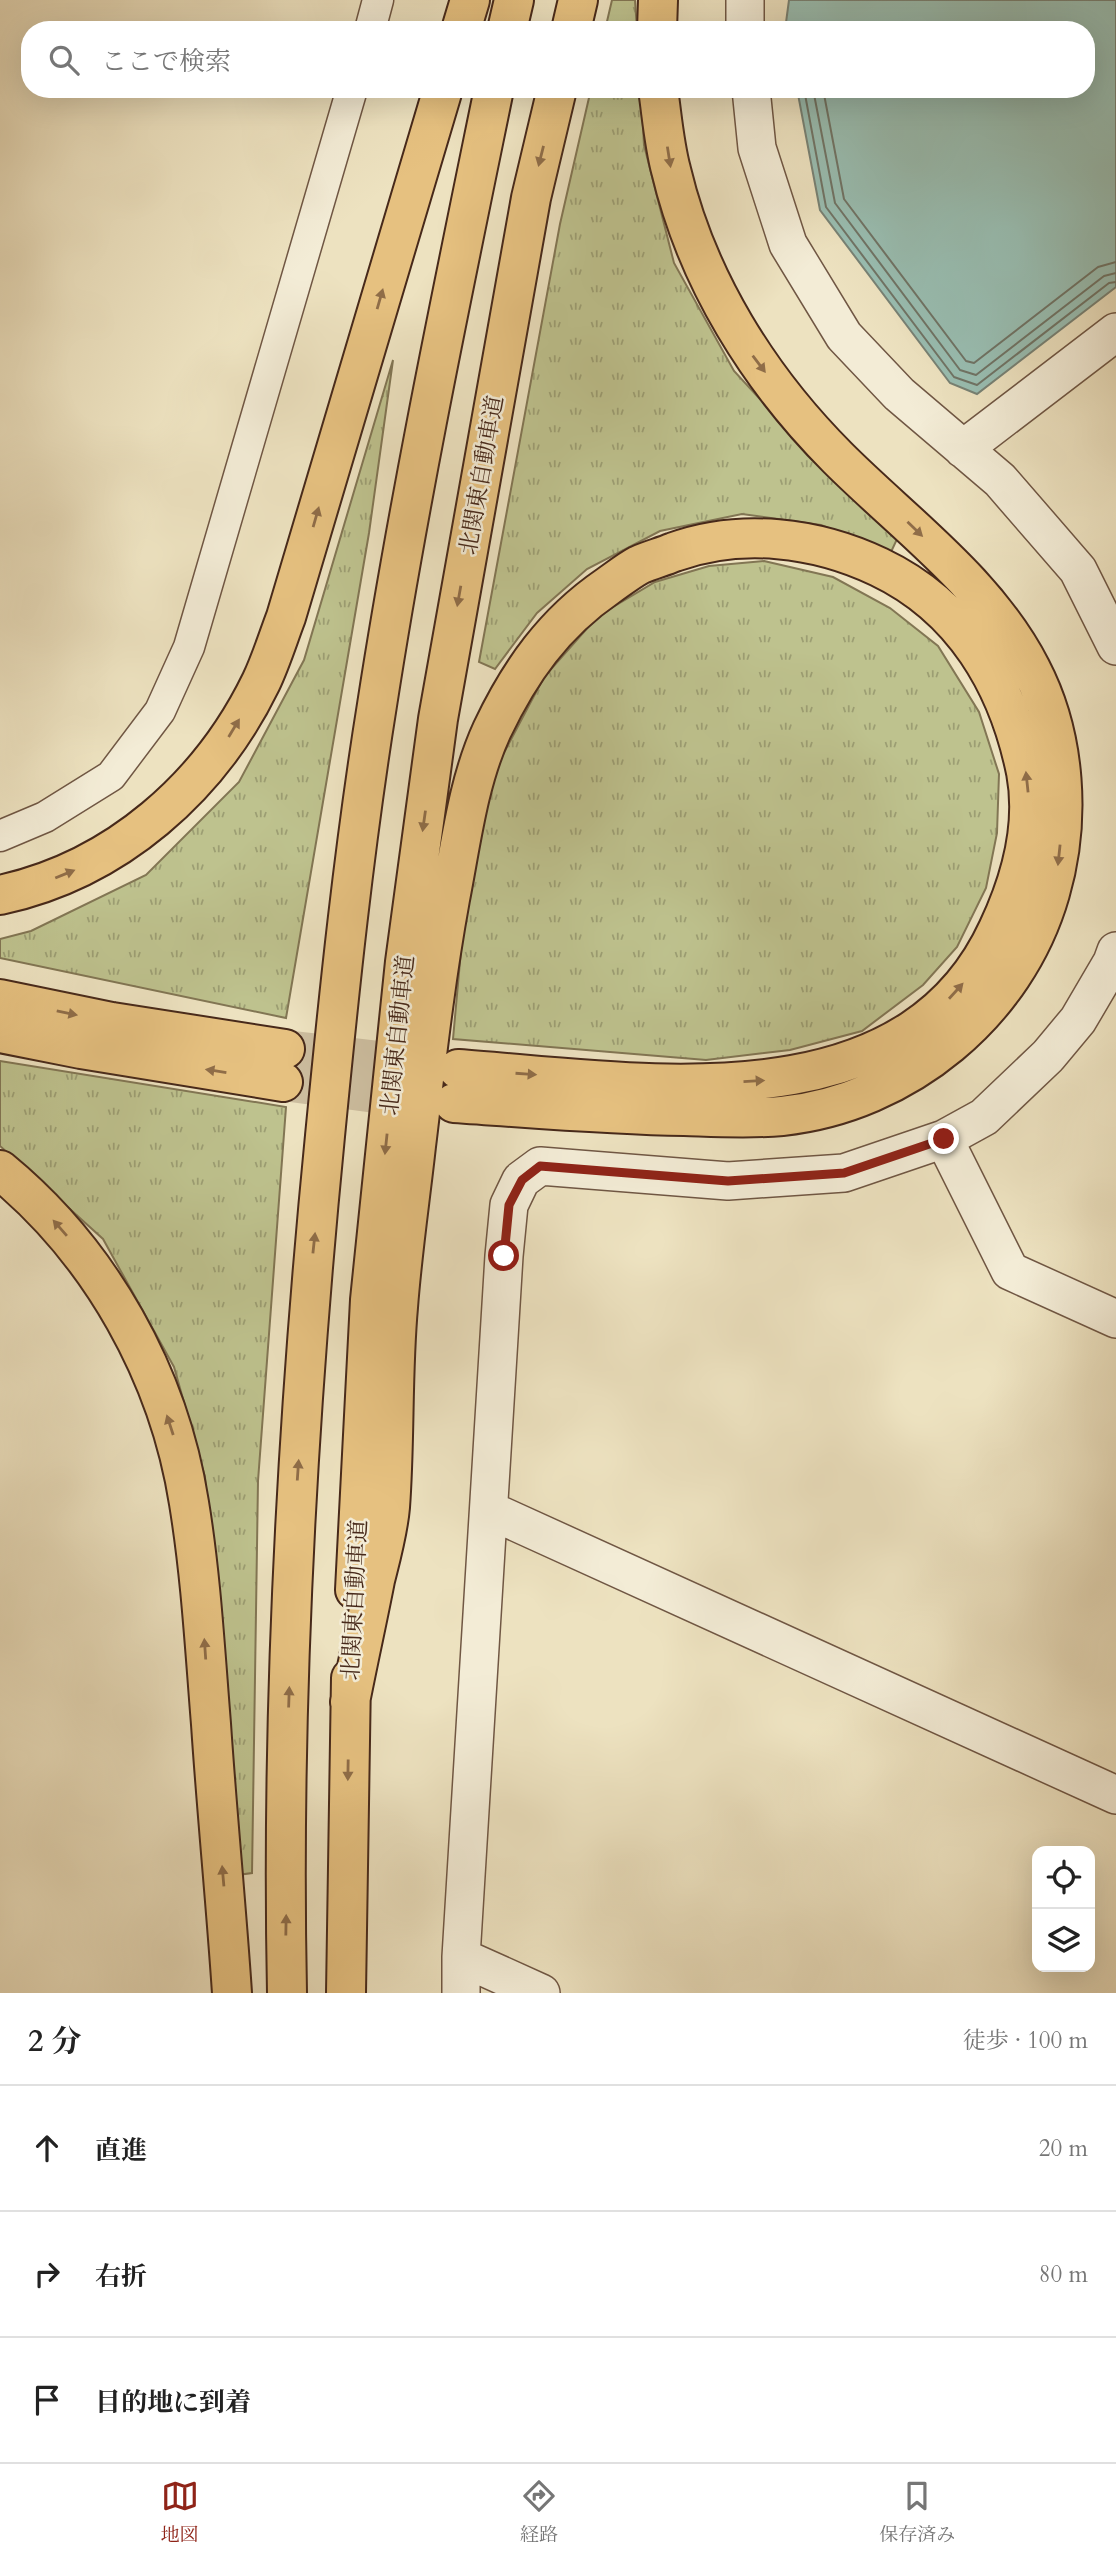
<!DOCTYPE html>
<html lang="ja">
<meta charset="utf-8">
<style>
body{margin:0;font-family:Cardo,"Noto Serif JP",serif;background:#f2f2f2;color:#222}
.controls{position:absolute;right:21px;bottom:21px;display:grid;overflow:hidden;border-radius:14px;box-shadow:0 7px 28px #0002}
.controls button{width:63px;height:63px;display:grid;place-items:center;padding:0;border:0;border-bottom:2px solid #e0e0e0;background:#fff;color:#222;font:35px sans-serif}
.stop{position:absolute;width:21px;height:21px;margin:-16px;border:5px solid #8f2418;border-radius:50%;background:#fff}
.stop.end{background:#8f2418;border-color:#fff;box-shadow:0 2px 7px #0008}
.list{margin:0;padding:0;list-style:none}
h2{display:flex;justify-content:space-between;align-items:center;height:91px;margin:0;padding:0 28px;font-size:30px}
h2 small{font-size:23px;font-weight:400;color:#767676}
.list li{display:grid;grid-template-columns:46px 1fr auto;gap:21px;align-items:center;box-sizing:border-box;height:126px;padding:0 28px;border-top:2px solid #e0e0e0}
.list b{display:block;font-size:26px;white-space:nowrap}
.list em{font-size:23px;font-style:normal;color:#767676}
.icon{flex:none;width:38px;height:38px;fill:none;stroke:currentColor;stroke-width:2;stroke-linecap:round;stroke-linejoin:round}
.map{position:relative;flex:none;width:1116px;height:1993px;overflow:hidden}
.search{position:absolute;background:#fff;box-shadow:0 7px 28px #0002;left:21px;right:21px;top:21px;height:77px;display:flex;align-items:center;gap:18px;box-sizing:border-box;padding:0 24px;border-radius:28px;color:#767676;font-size:26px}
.sheet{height:469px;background:#fff}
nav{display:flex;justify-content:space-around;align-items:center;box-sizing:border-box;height:98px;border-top:2px solid #e0e0e0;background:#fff;font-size:19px;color:#767676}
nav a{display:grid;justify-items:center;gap:4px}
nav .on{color:#8f2418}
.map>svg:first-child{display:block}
.grass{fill:url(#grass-tufts);stroke:#827654;stroke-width:2}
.water{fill:#99beb2;stroke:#788275;stroke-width:2}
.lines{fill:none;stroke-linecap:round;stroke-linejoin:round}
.shore{stroke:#707466;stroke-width:2}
.motorway-tunnel{stroke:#ccbd9f;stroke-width:38;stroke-dasharray:38 19;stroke-linecap:butt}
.minor-casing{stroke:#705744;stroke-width:33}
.tertiary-casing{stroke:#705744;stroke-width:40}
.motorway-casing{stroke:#47291a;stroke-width:42}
.minor{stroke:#f3ecd6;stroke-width:30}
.tertiary{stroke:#f3ecd6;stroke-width:37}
.motorway{stroke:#e6c180;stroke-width:38}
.oneway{fill:#8f6d48}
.route{stroke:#8f2418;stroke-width:9}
.labels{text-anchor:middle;stroke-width:5;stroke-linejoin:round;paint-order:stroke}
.street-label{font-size:23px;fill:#47291a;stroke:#f3ecd6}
</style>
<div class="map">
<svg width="1116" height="1993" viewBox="0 0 1116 1993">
<defs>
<pattern id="grass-tufts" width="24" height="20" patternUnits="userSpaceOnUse" patternTransform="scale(1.75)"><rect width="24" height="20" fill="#bec28e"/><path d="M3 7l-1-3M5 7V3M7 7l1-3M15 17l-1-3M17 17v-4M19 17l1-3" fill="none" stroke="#9c9e73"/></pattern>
</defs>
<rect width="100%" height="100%" fill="#ede2c0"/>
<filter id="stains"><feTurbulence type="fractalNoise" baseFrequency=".00286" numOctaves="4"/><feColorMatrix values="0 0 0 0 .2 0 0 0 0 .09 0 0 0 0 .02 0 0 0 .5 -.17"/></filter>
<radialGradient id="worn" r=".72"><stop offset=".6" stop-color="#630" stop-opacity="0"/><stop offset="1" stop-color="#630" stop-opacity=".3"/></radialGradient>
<path class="grass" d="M 612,0 L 635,0 L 637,30 L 605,30 Z
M 591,89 L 641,89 L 644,145 L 674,263 L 734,371 L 827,472 L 898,537 L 891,552 L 821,525 L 742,514 L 660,531 L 587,569 L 537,613 L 495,669 L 479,662 L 560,224 Z
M 393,360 L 369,533 L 286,1018 L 0,958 L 0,939 L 31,931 L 146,875 L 239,782 L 304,660 Z
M 764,561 L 833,577 L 890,608 L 938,646 L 979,712 L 999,774 L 997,833 L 986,888 L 957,947 L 923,985 L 862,1031 L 790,1050 L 706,1060 L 453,1039 L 468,873 L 498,764 L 544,677 L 598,616 L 655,582 L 709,566 Z
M 0,1061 L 286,1107 L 258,1481 L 252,1873 L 237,1875 L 217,1649 L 205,1477 L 174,1367 L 103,1239 L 0,1146 Z"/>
<path class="water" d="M 789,0 L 1116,0 L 1116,287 L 977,394 L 950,383 L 820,210 L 797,89 L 1086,89 L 1086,30 L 785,30 Z"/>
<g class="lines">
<path class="shore" d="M 804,89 L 826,207 L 954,377 L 977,385 L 1109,283 L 1116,282
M 813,89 L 835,203 L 960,370 L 976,375 L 1104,276 L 1116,273
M 823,89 L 844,199 L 966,361 L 974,363 L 1098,267 L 1116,262"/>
<path class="motorway-tunnel" d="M 285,1049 L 429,1066
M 283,1082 L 424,1100"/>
<g class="minor-casing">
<path id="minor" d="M 370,30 L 378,0
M 0,836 L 45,817 L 111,776 L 160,711 L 189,647 L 352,89"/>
</g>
<g class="tertiary-casing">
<path id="tertiary" d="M 745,30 L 745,0
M 751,89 L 757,148 L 788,244 L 844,336 L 899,394 L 1000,480 L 1078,570 L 1116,646
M 963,449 L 1116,332
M 944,1139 L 1010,1271 L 1116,1319
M 489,1510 L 1116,1795
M 461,1957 L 541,1993
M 461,1993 L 461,1957 L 504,1256 L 509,1205 L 521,1180 L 540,1166 L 728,1181 L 844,1173 L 944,1139 L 984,1117 L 1048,1056 L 1078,1020 L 1112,962 L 1116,951"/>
</g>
<g class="motorway-casing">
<path id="motorway" d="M 461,30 L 470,0
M 507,30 L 514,0
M 571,30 L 578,0
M 657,30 L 658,0
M 0,895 C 116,870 210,787 261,682 C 271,661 278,638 286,617 L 443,89
M 0,999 L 112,1022 L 285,1049
M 0,1033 L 81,1049 L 283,1082
M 454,1103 C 531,1108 607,1115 684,1116 C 716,1117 750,1119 782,1116 C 906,1103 1016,1012 1050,893 C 1071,821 1066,736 1031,669 C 987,583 905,525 838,458 C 759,379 697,280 671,170 C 664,144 662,116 658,89
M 0,1170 C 101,1253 169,1375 189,1503 C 201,1576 205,1650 211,1724 C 217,1814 226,1903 232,1993
M 355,1590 L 370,1300 L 405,962 L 438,719 L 531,198 L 557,89
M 350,1702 C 358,1661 367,1621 375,1580 C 381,1556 388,1531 390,1507 C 395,1440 392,1373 398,1307 C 402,1253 410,1200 416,1146 C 426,1063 435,981 450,899 C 461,843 468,782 492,730 C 520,671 554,623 608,586 C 618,579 628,571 639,565 C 650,560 662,557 674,552 C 741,528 816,537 879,567 C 963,607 1008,684 1026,772 C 1036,825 1021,880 998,929 C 905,1131 637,1082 458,1069
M 287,1993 C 281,1707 297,1420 325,1136 C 339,992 354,848 377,705 C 409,499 452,294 494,89
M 346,1993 L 351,1678"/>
</g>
<use href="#minor" class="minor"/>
<use href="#tertiary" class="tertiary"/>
<use href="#motorway" class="motorway"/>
</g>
<defs><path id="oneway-solid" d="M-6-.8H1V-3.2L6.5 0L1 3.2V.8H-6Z" transform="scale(1.75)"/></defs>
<g class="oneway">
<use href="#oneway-solid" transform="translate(541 156) rotate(104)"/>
<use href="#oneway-solid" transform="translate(669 157) rotate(81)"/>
<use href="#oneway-solid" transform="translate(380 299) rotate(-74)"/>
<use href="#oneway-solid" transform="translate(759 364) rotate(53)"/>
<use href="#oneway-solid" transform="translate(316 517) rotate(-74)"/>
<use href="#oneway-solid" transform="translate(915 529) rotate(44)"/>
<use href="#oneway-solid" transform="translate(459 596) rotate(100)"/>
<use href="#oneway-solid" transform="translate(234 728) rotate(-59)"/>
<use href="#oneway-solid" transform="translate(1027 782) rotate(-96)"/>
<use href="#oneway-solid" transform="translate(424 821) rotate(98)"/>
<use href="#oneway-solid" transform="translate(1059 855) rotate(96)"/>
<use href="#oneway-solid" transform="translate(65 874) rotate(-22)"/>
<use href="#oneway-solid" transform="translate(956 991) rotate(-48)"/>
<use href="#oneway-solid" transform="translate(67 1013) rotate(12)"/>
<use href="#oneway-solid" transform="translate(216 1071) rotate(-171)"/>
<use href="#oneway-solid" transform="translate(526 1074) rotate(4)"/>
<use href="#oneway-solid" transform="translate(754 1081) rotate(-3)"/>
<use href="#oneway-solid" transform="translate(386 1144) rotate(96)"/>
<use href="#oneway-solid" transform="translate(60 1228) rotate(-131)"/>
<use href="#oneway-solid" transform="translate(314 1243) rotate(-84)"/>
<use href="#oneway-solid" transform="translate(170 1425) rotate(-108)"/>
<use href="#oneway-solid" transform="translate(298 1470) rotate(-86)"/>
<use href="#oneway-solid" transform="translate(205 1649) rotate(-94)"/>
<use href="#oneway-solid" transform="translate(289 1697) rotate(-88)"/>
<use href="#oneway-solid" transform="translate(348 1770) rotate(91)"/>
<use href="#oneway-solid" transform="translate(223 1876) rotate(-95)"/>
<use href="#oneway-solid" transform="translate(286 1925) rotate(-89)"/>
</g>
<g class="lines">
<path class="route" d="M 504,1256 L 509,1205 L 522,1180 L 540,1166 L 728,1181 L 844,1173 L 944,1139"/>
</g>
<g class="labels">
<g class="street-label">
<text transform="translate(481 475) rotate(-80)" y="8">北関東自動車道</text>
<text transform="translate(397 1035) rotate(-84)" y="8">北関東自動車道</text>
<text transform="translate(354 1600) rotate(-87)" y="8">北関東自動車道</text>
</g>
</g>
<rect width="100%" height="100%" filter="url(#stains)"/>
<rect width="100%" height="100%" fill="url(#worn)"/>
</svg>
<div class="controls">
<button><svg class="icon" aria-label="locate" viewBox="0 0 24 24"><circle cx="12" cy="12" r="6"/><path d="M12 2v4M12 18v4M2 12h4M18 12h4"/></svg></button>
<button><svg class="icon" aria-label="layers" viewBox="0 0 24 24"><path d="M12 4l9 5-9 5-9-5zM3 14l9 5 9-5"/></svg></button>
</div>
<div class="stop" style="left:504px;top:1256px"></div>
<div class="stop end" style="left:944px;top:1139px"></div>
<div class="search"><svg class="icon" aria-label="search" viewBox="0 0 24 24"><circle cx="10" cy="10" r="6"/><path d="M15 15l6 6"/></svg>ここで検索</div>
</div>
<section class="sheet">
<h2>2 分<small>徒歩 · 100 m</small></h2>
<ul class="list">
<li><svg class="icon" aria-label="ahead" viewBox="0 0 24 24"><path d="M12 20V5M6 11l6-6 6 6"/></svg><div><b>直進</b></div><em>20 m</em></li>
<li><svg class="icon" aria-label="right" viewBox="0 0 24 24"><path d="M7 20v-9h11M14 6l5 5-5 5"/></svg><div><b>右折</b></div><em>80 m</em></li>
<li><svg class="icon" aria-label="arrive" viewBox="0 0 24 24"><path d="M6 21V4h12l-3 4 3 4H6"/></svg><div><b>目的地に到着</b></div></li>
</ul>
</section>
<nav>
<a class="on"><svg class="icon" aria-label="map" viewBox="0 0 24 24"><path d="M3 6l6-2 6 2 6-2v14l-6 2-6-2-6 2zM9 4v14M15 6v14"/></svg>地図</a>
<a><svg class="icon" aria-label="directions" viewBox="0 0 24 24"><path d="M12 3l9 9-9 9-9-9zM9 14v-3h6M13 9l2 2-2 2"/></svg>経路</a>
<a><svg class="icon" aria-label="saved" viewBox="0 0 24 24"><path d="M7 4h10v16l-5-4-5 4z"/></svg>保存済み</a>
</nav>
